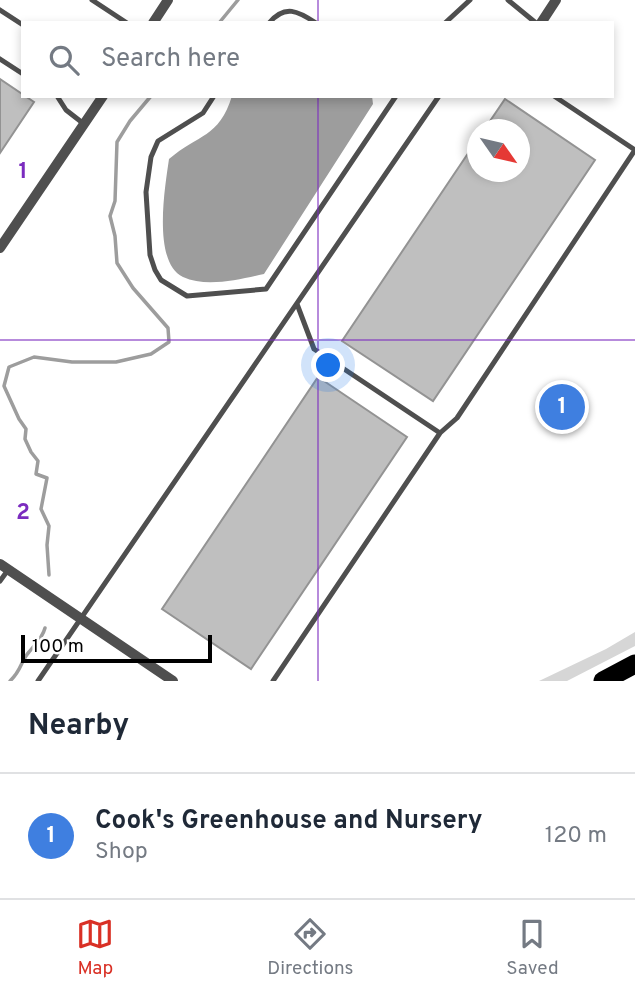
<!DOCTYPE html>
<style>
body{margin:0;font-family:Overpass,sans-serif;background:#f6f6f7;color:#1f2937}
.compass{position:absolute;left:467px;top:119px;width:63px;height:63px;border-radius:50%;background:#fff;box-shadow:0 4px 10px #0003;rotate:124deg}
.scale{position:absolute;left:21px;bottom:18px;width:191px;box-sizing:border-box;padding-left:7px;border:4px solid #000;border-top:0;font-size:19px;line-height:24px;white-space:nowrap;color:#000;-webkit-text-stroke:5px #fff;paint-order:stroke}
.you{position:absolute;left:329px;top:366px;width:24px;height:24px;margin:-18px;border:5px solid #fff;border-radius:50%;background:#1a73e8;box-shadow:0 0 0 10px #1a73e833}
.badge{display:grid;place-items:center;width:46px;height:46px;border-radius:50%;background:#d93025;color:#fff;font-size:23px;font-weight:700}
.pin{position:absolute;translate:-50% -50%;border:4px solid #fff;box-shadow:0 2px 7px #0006}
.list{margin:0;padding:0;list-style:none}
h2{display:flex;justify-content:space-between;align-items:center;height:91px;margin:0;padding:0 28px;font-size:30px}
h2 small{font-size:23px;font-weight:400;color:#747a83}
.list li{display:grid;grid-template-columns:46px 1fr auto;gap:21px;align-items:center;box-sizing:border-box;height:126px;padding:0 28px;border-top:2px solid #e0e1e3}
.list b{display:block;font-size:26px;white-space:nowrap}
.list p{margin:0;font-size:23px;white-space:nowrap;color:#747a83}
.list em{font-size:23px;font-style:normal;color:#747a83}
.icon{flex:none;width:38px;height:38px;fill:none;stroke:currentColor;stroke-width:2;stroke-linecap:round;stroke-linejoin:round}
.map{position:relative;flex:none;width:635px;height:681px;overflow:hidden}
.search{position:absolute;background:#fff;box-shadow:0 4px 10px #0003;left:21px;right:21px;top:21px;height:77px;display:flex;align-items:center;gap:18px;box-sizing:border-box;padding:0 24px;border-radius:0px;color:#747a83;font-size:26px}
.sheet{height:217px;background:#fff}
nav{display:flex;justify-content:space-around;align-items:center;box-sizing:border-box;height:98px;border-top:2px solid #e0e1e3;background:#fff;font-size:19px;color:#747a83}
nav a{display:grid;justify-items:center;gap:4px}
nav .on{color:#d93025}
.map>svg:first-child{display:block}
.green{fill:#d6d6d6}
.water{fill:#9d9d9d}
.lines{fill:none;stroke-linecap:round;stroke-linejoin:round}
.stream{stroke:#9d9d9d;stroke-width:3.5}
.building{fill:#bfbfbf;stroke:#939393;stroke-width:2}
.lane{stroke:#4f4f4f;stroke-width:5}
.street{stroke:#4f4f4f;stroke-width:10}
.highway{stroke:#000;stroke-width:19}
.grid{fill:none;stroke:#7b2cbf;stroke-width:2;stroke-opacity:0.55}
.grid-label{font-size:23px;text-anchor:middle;font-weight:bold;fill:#7b2cbf;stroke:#fff;stroke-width:5;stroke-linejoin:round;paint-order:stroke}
</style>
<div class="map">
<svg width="635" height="681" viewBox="0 0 635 681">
<rect width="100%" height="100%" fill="#fff"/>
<path class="green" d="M 635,632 L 635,646 L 567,681 L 539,681 L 606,649 Z"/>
<path class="water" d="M 232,96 L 372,96 L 373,104 L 264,274 C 240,279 207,288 183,277 C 152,262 165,187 169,159 C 198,134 219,138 232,96 Z"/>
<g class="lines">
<path class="stream" d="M 219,23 L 238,0
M 49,575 L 47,545 L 49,526 L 41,509 L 47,478 L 36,474 L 38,461 L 31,452 L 25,439 L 26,429 L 19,419 L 4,386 L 9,367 L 34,357 L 72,362 L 116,362 L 151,354 L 169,342 L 168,328 L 133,288 L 117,263 L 115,236 L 110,216 L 115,201 L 117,142 L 130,121 L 151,96
M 10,681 C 22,670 20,662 29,652 C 36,643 42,639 45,628"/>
</g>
<path class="building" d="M 0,79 L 34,102 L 0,153 Z
M 505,99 L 595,160 L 433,401 L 342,341 L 477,140 L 477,172 L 520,172 L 520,130 L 484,130 Z
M 318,377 L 407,437 L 251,669 L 162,609 Z"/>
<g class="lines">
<path class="lane" d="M 92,0 L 127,23
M 508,0 L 536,23
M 0,10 L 23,25
M 269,23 C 285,4 298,11 316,23
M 445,23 L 470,0
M 0,59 L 23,74
M 57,96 L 66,110 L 84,124
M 214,96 L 203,113 L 158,141 L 151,157 L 146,192 L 150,255 L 155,270 L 161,280 L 187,296 L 266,289 L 396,96
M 440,433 L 457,418 L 635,150 L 554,96
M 0,581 L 8,570
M 38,681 L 439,96
M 273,681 L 440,433 L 314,349 L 297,304"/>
<path class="street" d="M 153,23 L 168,0
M 541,23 L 556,0
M 0,248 L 103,96
M 0,564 L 173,681"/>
<path class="highway" d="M 603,681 L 635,664"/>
</g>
<path class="grid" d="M 318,0 L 318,23M 318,96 L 318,681M 0,340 L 635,340"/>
<g class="grid-label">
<text x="23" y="178">1</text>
<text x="23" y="519">2</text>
</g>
</svg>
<svg class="compass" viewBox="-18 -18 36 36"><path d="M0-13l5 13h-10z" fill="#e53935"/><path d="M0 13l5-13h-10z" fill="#747a83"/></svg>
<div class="scale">100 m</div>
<div class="you"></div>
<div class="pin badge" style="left:562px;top:407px;background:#3f7fe0">1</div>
<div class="search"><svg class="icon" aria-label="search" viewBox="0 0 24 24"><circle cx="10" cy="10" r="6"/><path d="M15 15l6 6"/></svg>Search here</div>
</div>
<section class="sheet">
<h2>Nearby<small></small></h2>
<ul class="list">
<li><span class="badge" style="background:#3f7fe0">1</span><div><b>Cook's Greenhouse and Nursery</b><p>Shop</p></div><em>120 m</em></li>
</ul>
</section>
<nav>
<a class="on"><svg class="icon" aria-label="map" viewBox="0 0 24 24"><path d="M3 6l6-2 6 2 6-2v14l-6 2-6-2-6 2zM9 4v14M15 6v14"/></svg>Map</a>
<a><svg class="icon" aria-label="directions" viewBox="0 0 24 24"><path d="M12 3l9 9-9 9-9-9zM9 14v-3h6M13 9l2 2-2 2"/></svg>Directions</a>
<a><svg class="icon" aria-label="saved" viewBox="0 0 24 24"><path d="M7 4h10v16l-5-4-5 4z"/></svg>Saved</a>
</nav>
